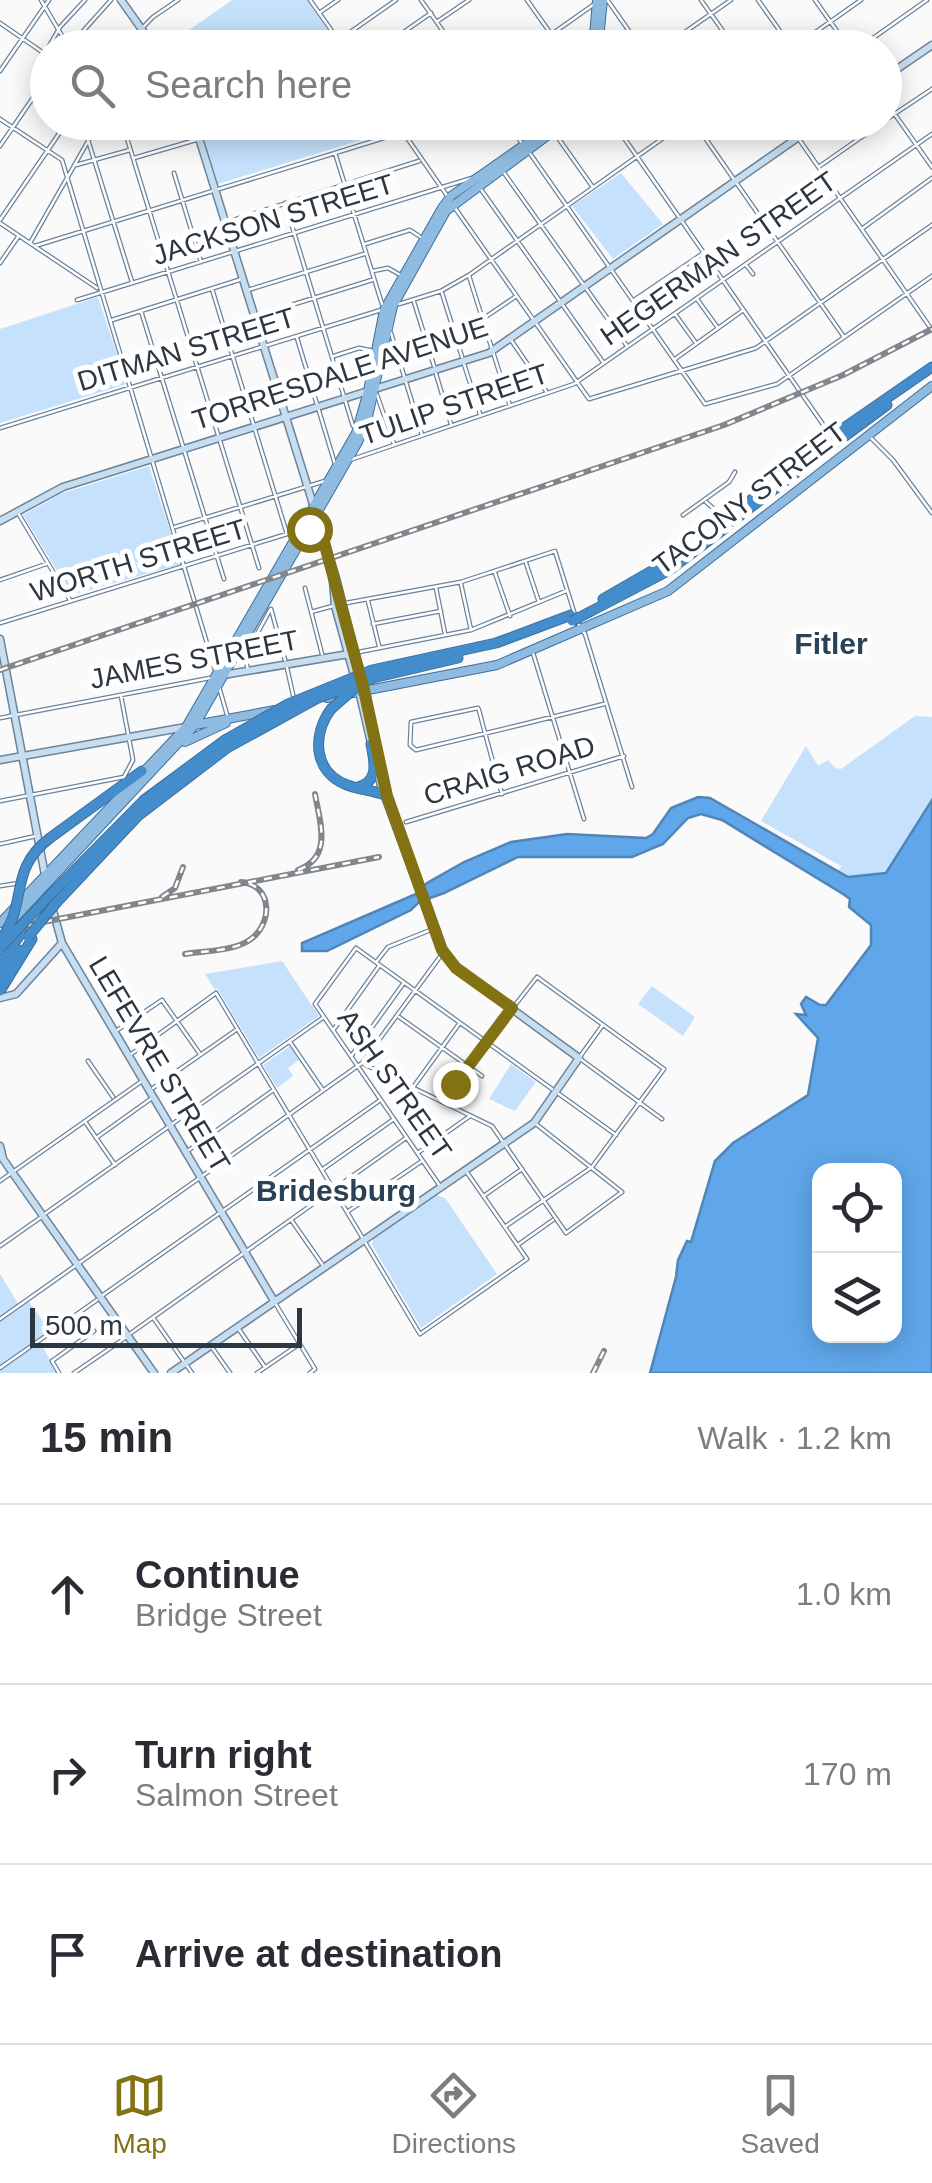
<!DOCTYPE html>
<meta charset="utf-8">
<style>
body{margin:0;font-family:Arial,sans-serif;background:#f2f2f3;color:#2b2b33}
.controls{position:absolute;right:30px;bottom:30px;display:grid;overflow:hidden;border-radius:20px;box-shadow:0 5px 25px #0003}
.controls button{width:90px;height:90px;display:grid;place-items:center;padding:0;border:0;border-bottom:2px solid #e1e1e2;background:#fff;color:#2b2b33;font:50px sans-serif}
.scale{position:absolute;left:30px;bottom:25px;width:272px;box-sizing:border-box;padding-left:10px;border:5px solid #2d3742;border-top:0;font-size:28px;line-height:35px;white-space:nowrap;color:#2d3742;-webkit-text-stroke:8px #fff;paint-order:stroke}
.stop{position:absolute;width:30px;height:30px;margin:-22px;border:8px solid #837213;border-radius:50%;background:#fff}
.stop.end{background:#837213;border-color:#fff;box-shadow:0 2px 10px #0008}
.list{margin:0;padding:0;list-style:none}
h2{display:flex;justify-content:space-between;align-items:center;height:130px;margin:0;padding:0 40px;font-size:42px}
h2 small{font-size:32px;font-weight:400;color:#7c7c81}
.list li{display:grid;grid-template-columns:65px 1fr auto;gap:30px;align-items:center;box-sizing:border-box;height:180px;padding:0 40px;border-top:2px solid #e1e1e2}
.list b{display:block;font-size:38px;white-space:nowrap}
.list p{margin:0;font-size:32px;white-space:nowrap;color:#7c7c81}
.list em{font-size:32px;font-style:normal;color:#7c7c81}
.icon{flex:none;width:55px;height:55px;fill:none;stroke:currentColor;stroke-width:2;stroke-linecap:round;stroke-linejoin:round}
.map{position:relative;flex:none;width:932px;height:1373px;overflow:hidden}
.search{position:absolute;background:#fff;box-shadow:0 5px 25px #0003;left:30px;right:30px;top:30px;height:110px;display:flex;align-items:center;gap:25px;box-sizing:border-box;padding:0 35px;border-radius:55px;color:#7c7c81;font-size:38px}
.sheet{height:670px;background:#fff}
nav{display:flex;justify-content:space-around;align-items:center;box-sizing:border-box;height:140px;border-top:2px solid #e1e1e2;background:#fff;font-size:28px;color:#7c7c81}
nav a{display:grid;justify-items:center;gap:5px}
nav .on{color:#837213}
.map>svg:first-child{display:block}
.green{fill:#c5e1fc}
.water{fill:#5fa7ea;stroke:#5085b8;stroke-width:2.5;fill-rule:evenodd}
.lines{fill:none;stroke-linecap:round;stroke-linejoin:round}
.street-casing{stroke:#6b839b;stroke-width:5}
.secondary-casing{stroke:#6b839b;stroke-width:9}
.primary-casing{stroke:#3c6f9c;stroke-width:10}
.highway-casing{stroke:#3c6f9c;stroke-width:11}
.street{stroke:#fff;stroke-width:2.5}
.secondary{stroke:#c7ddf0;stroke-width:6}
.primary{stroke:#8fbbe1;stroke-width:8}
.highway{stroke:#448dcd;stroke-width:9}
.rail-casing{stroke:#80868c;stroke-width:6}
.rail{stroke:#fff;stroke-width:2.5;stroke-dasharray:8;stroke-linecap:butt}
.highway-bridge-casing{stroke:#3c6f9c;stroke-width:11;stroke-linecap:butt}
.highway-bridge{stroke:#448dcd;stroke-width:9}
.route{stroke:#837213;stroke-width:12}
.labels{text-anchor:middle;stroke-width:10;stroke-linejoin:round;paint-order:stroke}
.street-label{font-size:28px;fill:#2d3742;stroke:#fff}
.neighbourhood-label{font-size:30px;font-weight:bold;fill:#2b4156;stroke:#fff}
</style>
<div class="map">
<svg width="932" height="1373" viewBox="0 0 932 1373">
<rect width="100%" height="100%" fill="#fafafa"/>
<path class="green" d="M 232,0 L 307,0 L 339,47 L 165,47 Z
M 199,123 L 199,122 L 416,123 L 218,184 Z
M 621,173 L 663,224 L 613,259 L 572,206 Z
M 98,297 L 127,384 L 0,423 L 0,329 Z
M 149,466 L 181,564 L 72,595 L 23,515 L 63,493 Z
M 915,716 L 932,717 L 932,800 L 886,874 L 848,877 L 838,872 L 841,866 L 761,821 L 806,746 L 818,766 L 828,760 L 835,768 L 841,769 Z
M 282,961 L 319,1016 L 259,1058 L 217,988 L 215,990 L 205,974 Z
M 652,986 L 695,1017 L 683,1036 L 638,1004 Z
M 290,1046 L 299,1060 L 288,1068 L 293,1076 L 277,1088 L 263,1065 Z
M 511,1064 L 536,1082 L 515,1111 L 489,1099 Z
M 436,1195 L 445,1198 L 497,1274 L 421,1328 L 372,1245 L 373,1239 Z
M 0,1274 L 19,1305 L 28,1300 L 51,1333 L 39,1341 L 58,1373 L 0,1373 Z"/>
<path class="water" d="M 698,797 L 710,798 L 848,877 L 886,873 L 932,800 L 932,1373 L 650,1373 L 676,1277 L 678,1260 L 687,1241 L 691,1242 L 715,1161 L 733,1143 L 808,1095 L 818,1038 L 796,1014 L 806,1015 L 801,1004 L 806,997 L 820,1005 L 826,1005 L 871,945 L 871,925 L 849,907 L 850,899 L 843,894 L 722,820 L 701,814 L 688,818 L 663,844 L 632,857 L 518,857 L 444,893 L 419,902 L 411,910 L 327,951 L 302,951 L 302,943 L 416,894 L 427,883 L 464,862 L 511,842 L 567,834 L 646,838 L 653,834 L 671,808 ZM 820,1170 L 894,1170 L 894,1336 L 820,1336 Z"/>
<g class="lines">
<g class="street-casing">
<path id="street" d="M 41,0 L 68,46
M 310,0 L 344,48
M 421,0 L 455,48
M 527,0 L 561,48
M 701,0 L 735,48
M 758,0 L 792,48
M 815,0 L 849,48
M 608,1 L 641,48
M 319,13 L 338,0
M 438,21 L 469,0
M 0,23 L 48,56
M 339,40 L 396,0
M 48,48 L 60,27 L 85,0
M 68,48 L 111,0
M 123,48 L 153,17 L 178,0
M 381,48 L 431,13
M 532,48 L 593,5
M 662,48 L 731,0
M 793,48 L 861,0
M 859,48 L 927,0
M 0,71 L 49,0
M 884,99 L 932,167
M 0,119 L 62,160 L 215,670
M 884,121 L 932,89
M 122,122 L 259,568
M 508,122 L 521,142
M 613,122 L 831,436
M 694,122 L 844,337
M 787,122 L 932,330
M 844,122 L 856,139
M 403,132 L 448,197
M 556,135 L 592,186
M 88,140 L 132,282
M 0,146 L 48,76
M 529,152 L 705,404 L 777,384 L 932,276
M 335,153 L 382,304
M 134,158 L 199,139
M 76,165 L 130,150
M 820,166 L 883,122
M 502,170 L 627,346
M 174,173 L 201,262
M 480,188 L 603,362
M 285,203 L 353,426
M 455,208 L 589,399 L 756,348 L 932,225
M 0,220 L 67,122
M 227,222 L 419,161
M 0,223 L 97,288
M 863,228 L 932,178
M 30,243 L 99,122
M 365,244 L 410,230 L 422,238
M 35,246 L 403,132 L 424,122
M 0,263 L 18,237
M 746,265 L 753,274
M 373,271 L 388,268 L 402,276
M 469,276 L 510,406
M 248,290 L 364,254
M 442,293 L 462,357
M 697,299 L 718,328
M 77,300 L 472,178
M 634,300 L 702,254
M 414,302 L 434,366
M 399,304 L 441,291 L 469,275 L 686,122
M 141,311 L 224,579
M 675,314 L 696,343
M 256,316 L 372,280
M 484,318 L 515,297
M 112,320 L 242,279
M 391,333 L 422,435
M 297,338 L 335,464
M 511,340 L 546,391
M 334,356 L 359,348 L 374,351
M 675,359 L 742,311
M 464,364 L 480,414
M 436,374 L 451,424
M 377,395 L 394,444
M 0,428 L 381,310
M 869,436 L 893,460 L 932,513
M 350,460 L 574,384 L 932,134
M 706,502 L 722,516
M 18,513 L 70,600
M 683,515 L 729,482 L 735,472
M 175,527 L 325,481
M 526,563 L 539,602
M 495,573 L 510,616
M 0,580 L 46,564
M 461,584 L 471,630
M 305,588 L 322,654
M 436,588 L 445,634
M 368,601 L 379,646
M 346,603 L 461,582 L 555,551 L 575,615
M 271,609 L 285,660
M 311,612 L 333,606
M 577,622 L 585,634 L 632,787
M 0,623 L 287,534 L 212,289
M 373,624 L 441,611
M 359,652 L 471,630 L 566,591
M 533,653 L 584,819
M 287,668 L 294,699
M 248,670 L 245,656 L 270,610
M 219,687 L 228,718
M 0,718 L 210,678
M 502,794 C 494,766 486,738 479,710 L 478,708 L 411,722 L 410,745 L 416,750 C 479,735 542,720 604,704
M 0,801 L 124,777 L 133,760 L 121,696
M 406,822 L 624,756
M 0,844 L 36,836
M 0,886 L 19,883
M 377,961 L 388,947 L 433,929
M 399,1017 L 482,1076
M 602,1026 L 579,1058 L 662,1119
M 334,1029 L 379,966
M 116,1031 L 162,1000 L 200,1054
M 290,1042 L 322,1089
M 130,1055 L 216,993 L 420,1334 L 527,1259 L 466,1171
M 352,1055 L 403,984
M 88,1061 L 113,1097
M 364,1064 L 492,1126 L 566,1233 L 622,1192 L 536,1124
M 414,1086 L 459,1024
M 153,1088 L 236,1030
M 559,1094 L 616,1135
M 445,1103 L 468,1065 L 537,977 L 664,1069 L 592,1167 L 506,1226
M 86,1123 L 115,1165
M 96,1138 L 152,1098
M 189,1150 L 272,1091
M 419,1152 L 470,1116
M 323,1169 L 394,1119
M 0,1181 L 142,1081
M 440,1186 L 315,1004 L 356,948 L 552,1089
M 485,1195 L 522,1169
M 347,1212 L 422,1161
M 46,1213 L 324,1017
M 292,1221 L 322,1264
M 519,1244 L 553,1220
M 0,1246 L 40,1218
M 103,1295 L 379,1101
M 275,1303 L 315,1369 L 310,1373
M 0,1319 L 362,1063 L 442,954
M 154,1319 L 192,1373
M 238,1328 L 265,1367
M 131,1333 L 406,1138
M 211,1346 L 230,1373
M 0,1368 L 97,1300
M 59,1373 L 52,1361 L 94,1331
M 74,1373 L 125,1338
M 257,1373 L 298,1345"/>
</g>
<g class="secondary-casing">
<path id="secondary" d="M 121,0 L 155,48
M 884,78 L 932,45
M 194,122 L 336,578 L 361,678
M 0,521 L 63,487 L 489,353 L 820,122
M 332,568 L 335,606 L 355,679
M 0,639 L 45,875
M 223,675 L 349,654
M 364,690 L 387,795
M 359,691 L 372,747
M 0,760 L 186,727
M 52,907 L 62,943 L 274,1301
M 0,998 L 16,994 L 62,943
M 0,1146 L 3,1159 L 12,1172 L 154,1373
M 171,1373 L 534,1123 L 579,1058 L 456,968 L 443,953 L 381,786 L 376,764"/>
</g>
<g class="primary-casing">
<path id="primary" d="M 593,48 L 597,0
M 598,48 L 603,0
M 327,698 L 497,665 L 668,591 L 932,386
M 195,725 L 275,710
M 185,742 L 226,723
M 13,920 L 195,725 L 358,442 L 367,421 L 393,306 L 446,211 L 566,122
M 0,923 L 186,727 L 356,433 L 368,391 L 384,310 L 442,208 L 451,196 L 557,122"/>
</g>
<g class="highway-casing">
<path id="highway" d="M 838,432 L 932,367
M 841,439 L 887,405
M 729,517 L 829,439
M 733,521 L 832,445
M 603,599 L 681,554
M 580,617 L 668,571 L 724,529
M 372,670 L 496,643 L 571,615
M 373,678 L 458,658
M 331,709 C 312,735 313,772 347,785 C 360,790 374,790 387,796
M 358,787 C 380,781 374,761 371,744
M 50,838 L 142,771
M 53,892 L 144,800 L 225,740
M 57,902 L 138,816 L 227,748
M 0,963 L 22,932
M 0,977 L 19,950
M 0,991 L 32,939"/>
</g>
<use href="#street" class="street"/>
<use href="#secondary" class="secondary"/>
<use href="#primary" class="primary"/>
<use href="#highway" class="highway"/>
<g class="rail-casing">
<path id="rail" d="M 0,670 L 724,425 L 843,375 L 932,329
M 298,870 C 333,857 320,823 315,794
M 162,897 L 175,888 L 183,867
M 0,940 L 26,926 L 43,922 L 379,857
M 185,954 C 204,951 232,951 248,941 C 273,926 274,885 241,882
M 593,1373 L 604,1351"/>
</g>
<use href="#rail" class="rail"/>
<g class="highway-bridge-casing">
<path id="highway-bridge" d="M 829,439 L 838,432
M 832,445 L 841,439
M 718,525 L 729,517
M 572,621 L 580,617
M 331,709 L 355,688
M 225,740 L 288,704 L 372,670
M 227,748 L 318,698 L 373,678
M 28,937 L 57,902
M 0,940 C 29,905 7,870 50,838
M 0,948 L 53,892"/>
</g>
<use href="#highway-bridge" class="highway-bridge"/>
</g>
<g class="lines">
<path class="route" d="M 309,529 L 317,516 L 364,690 L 387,796 L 442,950 L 456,968 L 512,1008 L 455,1084"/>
</g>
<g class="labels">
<g class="street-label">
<text transform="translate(273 219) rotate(-17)" y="10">JACKSON STREET</text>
<text transform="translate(718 258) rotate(-35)" y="10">HEGERMAN STREET</text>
<text transform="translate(186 349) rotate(-17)" y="10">DITMAN STREET</text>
<text transform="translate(340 373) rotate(-18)" y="10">TORRESDALE AVENUE</text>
<text transform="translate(454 404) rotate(-19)" y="10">TULIP STREET</text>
<text transform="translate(749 498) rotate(-37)" y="10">TACONY STREET</text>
<text transform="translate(138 560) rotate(-17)" y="10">WORTH STREET</text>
<text transform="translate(194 659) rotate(-11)" y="10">JAMES STREET</text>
<text transform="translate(509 770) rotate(-17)" y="10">CRAIG ROAD</text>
<text transform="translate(160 1064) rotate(59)" y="10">LEFEVRE STREET</text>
<text transform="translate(395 1084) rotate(55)" y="10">ASH STREET</text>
</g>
<g class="neighbourhood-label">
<text x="831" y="654">Fitler</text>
<text x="336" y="1201">Bridesburg</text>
</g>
</g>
</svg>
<div class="controls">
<button><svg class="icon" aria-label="locate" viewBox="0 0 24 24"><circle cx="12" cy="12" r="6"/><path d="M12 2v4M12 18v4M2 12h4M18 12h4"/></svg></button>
<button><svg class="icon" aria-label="layers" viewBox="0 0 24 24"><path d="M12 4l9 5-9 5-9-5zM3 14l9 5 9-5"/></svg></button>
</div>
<div class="scale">500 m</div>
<div class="stop" style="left:309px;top:529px"></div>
<div class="stop end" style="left:455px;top:1084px"></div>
<div class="search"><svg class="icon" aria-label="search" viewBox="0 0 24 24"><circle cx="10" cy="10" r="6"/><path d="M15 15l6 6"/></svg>Search here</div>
</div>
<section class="sheet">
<h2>15 min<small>Walk · 1.2 km</small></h2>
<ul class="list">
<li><svg class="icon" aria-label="ahead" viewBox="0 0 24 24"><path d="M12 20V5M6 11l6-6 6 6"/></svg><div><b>Continue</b><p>Bridge Street</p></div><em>1.0 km</em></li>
<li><svg class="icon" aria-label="right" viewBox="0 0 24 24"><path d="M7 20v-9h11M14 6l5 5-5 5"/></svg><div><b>Turn right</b><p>Salmon Street</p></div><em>170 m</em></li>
<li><svg class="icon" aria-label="arrive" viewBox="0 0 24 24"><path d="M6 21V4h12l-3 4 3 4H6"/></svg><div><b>Arrive at destination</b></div></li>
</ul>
</section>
<nav>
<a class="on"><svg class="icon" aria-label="map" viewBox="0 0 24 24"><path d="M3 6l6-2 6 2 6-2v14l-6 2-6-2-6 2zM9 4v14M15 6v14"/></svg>Map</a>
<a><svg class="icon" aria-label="directions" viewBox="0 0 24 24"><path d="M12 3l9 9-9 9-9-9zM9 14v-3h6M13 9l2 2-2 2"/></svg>Directions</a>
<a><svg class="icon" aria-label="saved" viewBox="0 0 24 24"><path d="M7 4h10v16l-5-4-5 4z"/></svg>Saved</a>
</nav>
